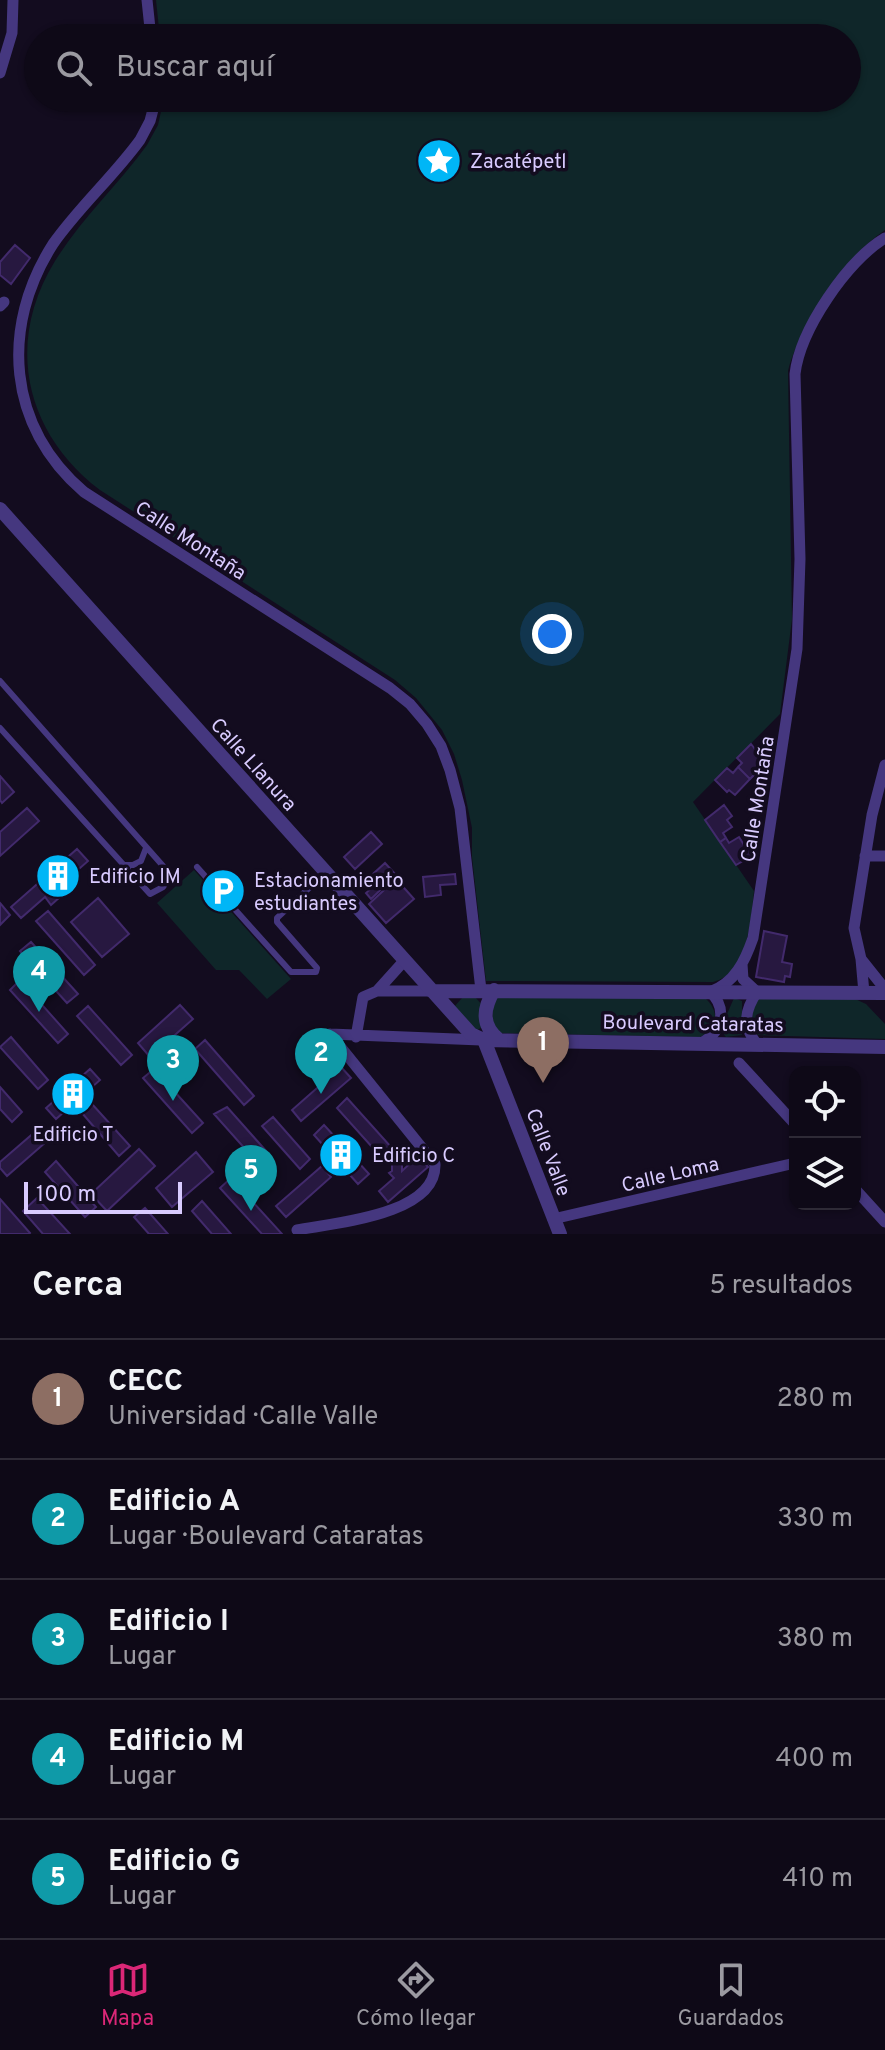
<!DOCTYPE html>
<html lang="es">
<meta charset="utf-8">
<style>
body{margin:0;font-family:Overpass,sans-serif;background:#1c1724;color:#f1f3f6}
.controls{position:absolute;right:24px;bottom:24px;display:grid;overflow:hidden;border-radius:16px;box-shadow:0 2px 6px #0004}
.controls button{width:72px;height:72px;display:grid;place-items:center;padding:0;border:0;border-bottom:2px solid #2e2a36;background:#0e0917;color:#f1f3f6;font:40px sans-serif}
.scale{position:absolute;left:24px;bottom:20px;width:158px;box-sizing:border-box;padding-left:8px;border:4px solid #d9cbff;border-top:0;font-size:22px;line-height:28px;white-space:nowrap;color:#d9cbff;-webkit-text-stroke:6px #130c1f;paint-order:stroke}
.you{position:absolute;left:552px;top:634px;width:28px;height:28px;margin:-20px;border:6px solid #fff;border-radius:50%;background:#1a73e8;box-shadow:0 0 0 12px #1a73e833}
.badge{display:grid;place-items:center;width:52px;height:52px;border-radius:50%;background:#db2777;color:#fff;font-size:26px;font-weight:700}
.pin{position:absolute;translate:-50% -66px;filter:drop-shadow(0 2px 4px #0008)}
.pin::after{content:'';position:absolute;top:42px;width:28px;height:24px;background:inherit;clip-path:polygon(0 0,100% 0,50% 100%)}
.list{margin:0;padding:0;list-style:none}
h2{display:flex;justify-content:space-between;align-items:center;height:104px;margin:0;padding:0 32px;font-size:34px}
h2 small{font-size:26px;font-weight:400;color:#9b9aa1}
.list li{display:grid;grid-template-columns:52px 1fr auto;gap:24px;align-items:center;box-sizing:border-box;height:120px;padding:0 32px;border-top:2px solid #2e2a36}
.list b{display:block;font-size:30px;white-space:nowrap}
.list p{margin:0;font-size:26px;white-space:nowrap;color:#9b9aa1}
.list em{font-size:26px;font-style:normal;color:#9b9aa1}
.icon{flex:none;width:44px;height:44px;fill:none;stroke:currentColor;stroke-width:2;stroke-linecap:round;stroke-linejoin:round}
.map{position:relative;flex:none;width:885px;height:1234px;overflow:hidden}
.search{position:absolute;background:#0e0917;box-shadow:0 2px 6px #0004;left:24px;right:24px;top:24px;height:88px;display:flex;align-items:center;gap:20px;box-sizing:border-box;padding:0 28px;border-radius:44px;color:#9b9aa1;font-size:30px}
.sheet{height:704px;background:#0e0917}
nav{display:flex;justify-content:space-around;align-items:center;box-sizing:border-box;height:112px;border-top:2px solid #2e2a36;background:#0e0917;font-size:22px;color:#9b9aa1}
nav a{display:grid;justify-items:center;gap:4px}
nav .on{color:#db2777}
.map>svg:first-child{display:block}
.green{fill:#0f2629}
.building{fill:#271840;stroke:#422a6c;stroke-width:2}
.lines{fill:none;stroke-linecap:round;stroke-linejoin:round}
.service{stroke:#45377f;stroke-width:6}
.minor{stroke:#45377f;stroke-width:11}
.tertiary{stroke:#45377f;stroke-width:14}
.labels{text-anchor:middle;stroke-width:7;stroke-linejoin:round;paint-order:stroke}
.poi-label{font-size:20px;fill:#d9cbff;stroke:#130c1f;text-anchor:start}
.street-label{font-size:20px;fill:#d9cbff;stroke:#130c1f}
</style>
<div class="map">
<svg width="885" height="1234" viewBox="0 0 885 1234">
<rect width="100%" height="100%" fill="#130c1f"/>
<path class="green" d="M 156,0 L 885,0 L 885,230 C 850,255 826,287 807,325 C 800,341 792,353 788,371 L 792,619 L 780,714 L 693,802 L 754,891 C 751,920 748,974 713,982 L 486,981 L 472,857 L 472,828 L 462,780 L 454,754 L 442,730 L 416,698 L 395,680 L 100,490 C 24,432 5,342 55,261 C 81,219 118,185 147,145 L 158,125 L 164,98 L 847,98 L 847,38 L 160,38 Z
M 194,870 L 291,979 L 267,999 L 239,970 L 216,970 L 157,903 Z
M 493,996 L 705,998 C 720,1011 718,1028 700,1037 L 495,1033 L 492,1027 Z
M 462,998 L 476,998 L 483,1006 L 482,1027 L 476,1031 L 454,1007 Z
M 734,998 L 742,1001 L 742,1035 L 726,1037 L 720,1030 Z
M 757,998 L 853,998 L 866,1004 L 885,1024 L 885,1039 L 758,1035 L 751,1029 L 754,1002 Z"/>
<path class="building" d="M 15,245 L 30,258 L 11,284 L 0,275 L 0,262 Z
M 751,744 L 766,763 L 750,779 L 738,767 L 742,763 L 737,758 Z
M 738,767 L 750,779 L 735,795 L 729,790 L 727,792 L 715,780 L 727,768 L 733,773 Z
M 0,776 L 14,792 L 2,803 L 0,800 Z
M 724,805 L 732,816 L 727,820 L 732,827 L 723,833 L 726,838 L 720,842 L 705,820 Z
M 27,808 L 39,821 L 0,856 L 0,832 Z
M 371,832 L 382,844 L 355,869 L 344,857 Z
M 739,837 L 744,845 L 749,841 L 757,853 L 736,865 L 720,842 L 726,838 L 729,843 Z
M 77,849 L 88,861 L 54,891 L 60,897 L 51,905 L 45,897 L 21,918 L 11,907 Z
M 385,863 L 396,875 L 371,899 L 366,893 L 373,887 L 370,884 L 367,887 L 363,883 Z
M 455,874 L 456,884 L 440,885 L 441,895 L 425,897 L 423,877 Z
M 396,879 L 414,899 L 386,923 L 369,904 Z
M 98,898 L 129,934 L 102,957 L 71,922 Z
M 0,903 L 10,915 L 0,925 Z
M 48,911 L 95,965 L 84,975 L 36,921 Z
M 764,931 L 787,936 L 782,962 L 792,964 L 790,977 L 785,976 L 784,982 L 756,977 Z
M 31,942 L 78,994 L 67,1003 L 20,951 Z
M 20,980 L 68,1034 L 58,1043 L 10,990 Z
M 180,1005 L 193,1019 L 150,1057 L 138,1043 Z
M 88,1006 L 132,1055 L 121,1065 L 77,1016 Z
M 11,1037 L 48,1080 L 38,1089 L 0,1047 Z
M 205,1040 L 254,1096 L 244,1105 L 195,1049 Z
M 341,1067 L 351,1078 L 301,1121 L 292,1110 Z
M 90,1069 L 100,1080 L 56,1119 L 46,1108 Z
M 154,1069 L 203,1123 L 192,1133 L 143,1078 Z
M 0,1087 L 22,1112 L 12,1122 L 0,1109 Z
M 347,1098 L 391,1147 L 381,1157 L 337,1108 Z
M 92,1104 L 130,1146 L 119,1156 L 82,1113 Z
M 227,1107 L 267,1152 L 256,1161 L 214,1114 Z
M 273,1117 L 310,1159 L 300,1169 L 262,1126 Z
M 324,1125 L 369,1174 L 358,1184 L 314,1135 Z
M 36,1131 L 46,1142 L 7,1176 L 0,1168 L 0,1162 Z
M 139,1149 L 155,1166 L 107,1211 L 91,1194 Z
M 196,1152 L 213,1172 L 172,1207 L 156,1188 Z
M 418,1156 L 428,1167 L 388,1202 L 379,1191 L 394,1178 L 389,1173 L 392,1171 L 392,1161 L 402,1162 L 402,1171 Z
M 56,1161 L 96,1207 L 85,1217 L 45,1172 Z
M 322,1166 L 331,1177 L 286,1217 L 276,1206 Z
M 231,1178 L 282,1234 L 262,1234 L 220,1188 Z
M 37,1198 L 70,1234 L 43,1234 L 23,1211 Z
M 0,1199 L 30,1233 L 29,1234 L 0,1234 Z
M 202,1201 L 231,1234 L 212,1234 L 192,1211 Z
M 145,1208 L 168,1234 L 149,1234 L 134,1217 Z"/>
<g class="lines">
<path class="service" d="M 0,681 L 171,875 L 163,887 L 150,894 L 0,728
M 124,865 L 133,865 L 141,861 L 146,848
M 197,867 L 291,972 L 316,972 L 317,968 L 277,922 L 277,918 L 324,874"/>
<path class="minor" d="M 147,0 L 151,38
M 0,73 L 12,33 L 13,0
M 156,98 L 150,121 L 140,140 C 113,177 79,207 53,244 C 0,327 7,426 84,492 L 390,688 L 410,704 L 427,724 L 441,746 L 450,770 L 460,808 L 481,990
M 0,306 L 4,302
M 885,765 L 872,815 L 854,928 L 861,959 L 885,989
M 865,856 L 885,856
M 861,959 L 864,993
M 742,964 L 743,979 L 757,992 C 745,1010 742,1025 756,1043
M 377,991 L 432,991
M 330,1034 L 481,1040
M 356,1037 L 363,997 L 377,991 L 404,961
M 703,1042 C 723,1031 727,1007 710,992 C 735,983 745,961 753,938 L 797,649 L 800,559 L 795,374 C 800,330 847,261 885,238
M 739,1063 L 795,1124
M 855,1189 L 885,1222
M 553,1219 L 795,1163
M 297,1230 C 334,1223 437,1215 435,1164 L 330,1034"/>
<path class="tertiary" d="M 0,509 L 471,1034 L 484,1040 L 885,1047
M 494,990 C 483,1009 481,1025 499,1040
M 432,991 L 885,993
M 484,1040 L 560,1234"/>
</g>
<defs>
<g id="sight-disc" transform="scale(2.3)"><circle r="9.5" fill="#00b6f6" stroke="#130c1f"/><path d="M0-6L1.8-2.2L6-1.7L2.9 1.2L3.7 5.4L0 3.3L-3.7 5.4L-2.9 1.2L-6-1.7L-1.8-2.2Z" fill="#fff"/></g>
<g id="building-disc" transform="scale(2.3)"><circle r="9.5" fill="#00b6f6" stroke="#130c1f"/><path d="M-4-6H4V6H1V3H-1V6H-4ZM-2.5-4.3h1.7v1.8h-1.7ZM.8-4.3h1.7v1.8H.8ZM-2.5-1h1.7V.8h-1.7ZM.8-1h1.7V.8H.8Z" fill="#fff"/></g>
<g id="parking-disc" transform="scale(2.3)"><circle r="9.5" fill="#00b6f6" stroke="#130c1f"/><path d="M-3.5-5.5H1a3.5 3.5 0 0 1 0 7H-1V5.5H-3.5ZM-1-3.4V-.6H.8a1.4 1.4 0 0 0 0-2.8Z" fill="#fff"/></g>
</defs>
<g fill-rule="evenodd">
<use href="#sight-disc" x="439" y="161"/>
<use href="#building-disc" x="58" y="876"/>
<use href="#parking-disc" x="223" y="891"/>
<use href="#building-disc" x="73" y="1094"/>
<use href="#building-disc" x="341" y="1155"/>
</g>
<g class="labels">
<g class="poi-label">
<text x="470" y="168">Zacatépetl</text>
<text x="89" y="883">Edificio IM</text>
<text x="254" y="887">Estacionamiento<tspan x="254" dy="23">estudiantes</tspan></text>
<text x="73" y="1141" text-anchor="middle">Edificio T</text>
<text x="372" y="1162">Edificio C</text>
</g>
<g class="street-label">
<text transform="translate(191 540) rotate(33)" y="7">Calle Montaña</text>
<text transform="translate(254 764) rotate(48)" y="7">Calle Llanura</text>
<text transform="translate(757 799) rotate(-81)" y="7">Calle Montaña</text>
<text transform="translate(693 1023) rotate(1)" y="7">Boulevard Cataratas</text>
<text transform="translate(549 1152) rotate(69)" y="7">Calle Valle</text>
<text transform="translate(670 1174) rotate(-13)" y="7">Calle Loma</text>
</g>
</g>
</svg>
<div class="controls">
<button><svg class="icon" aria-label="locate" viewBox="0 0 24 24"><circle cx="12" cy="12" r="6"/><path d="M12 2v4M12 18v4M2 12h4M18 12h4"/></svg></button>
<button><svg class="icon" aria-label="layers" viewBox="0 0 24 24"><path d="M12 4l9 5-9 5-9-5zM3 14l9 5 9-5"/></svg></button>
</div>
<div class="scale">100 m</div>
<div class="you"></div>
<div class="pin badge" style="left:543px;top:1083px;background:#8d6e63">1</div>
<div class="pin badge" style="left:321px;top:1094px;background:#0f9aa8">2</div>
<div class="pin badge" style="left:173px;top:1101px;background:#0f9aa8">3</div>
<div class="pin badge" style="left:39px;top:1012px;background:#0f9aa8">4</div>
<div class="pin badge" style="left:251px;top:1211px;background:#0f9aa8">5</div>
<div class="search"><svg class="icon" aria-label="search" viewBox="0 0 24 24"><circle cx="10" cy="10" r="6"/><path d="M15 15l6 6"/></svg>Buscar aquí</div>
</div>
<section class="sheet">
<h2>Cerca<small>5 resultados</small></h2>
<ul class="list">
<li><span class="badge" style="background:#8d6e63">1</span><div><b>CECC</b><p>Universidad · Calle Valle</p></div><em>280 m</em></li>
<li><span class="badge" style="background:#0f9aa8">2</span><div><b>Edificio A</b><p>Lugar · Boulevard Cataratas</p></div><em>330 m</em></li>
<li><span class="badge" style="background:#0f9aa8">3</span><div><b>Edificio I</b><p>Lugar</p></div><em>380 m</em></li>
<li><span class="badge" style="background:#0f9aa8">4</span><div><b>Edificio M</b><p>Lugar</p></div><em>400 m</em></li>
<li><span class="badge" style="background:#0f9aa8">5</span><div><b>Edificio G</b><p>Lugar</p></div><em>410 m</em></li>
</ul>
</section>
<nav>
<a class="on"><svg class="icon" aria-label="map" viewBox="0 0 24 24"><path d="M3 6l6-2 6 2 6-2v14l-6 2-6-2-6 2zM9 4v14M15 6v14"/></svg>Mapa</a>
<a><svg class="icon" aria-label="directions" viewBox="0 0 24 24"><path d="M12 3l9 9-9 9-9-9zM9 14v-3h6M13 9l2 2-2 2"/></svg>Cómo llegar</a>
<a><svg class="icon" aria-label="saved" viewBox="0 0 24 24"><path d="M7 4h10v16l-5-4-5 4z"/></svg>Guardados</a>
</nav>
